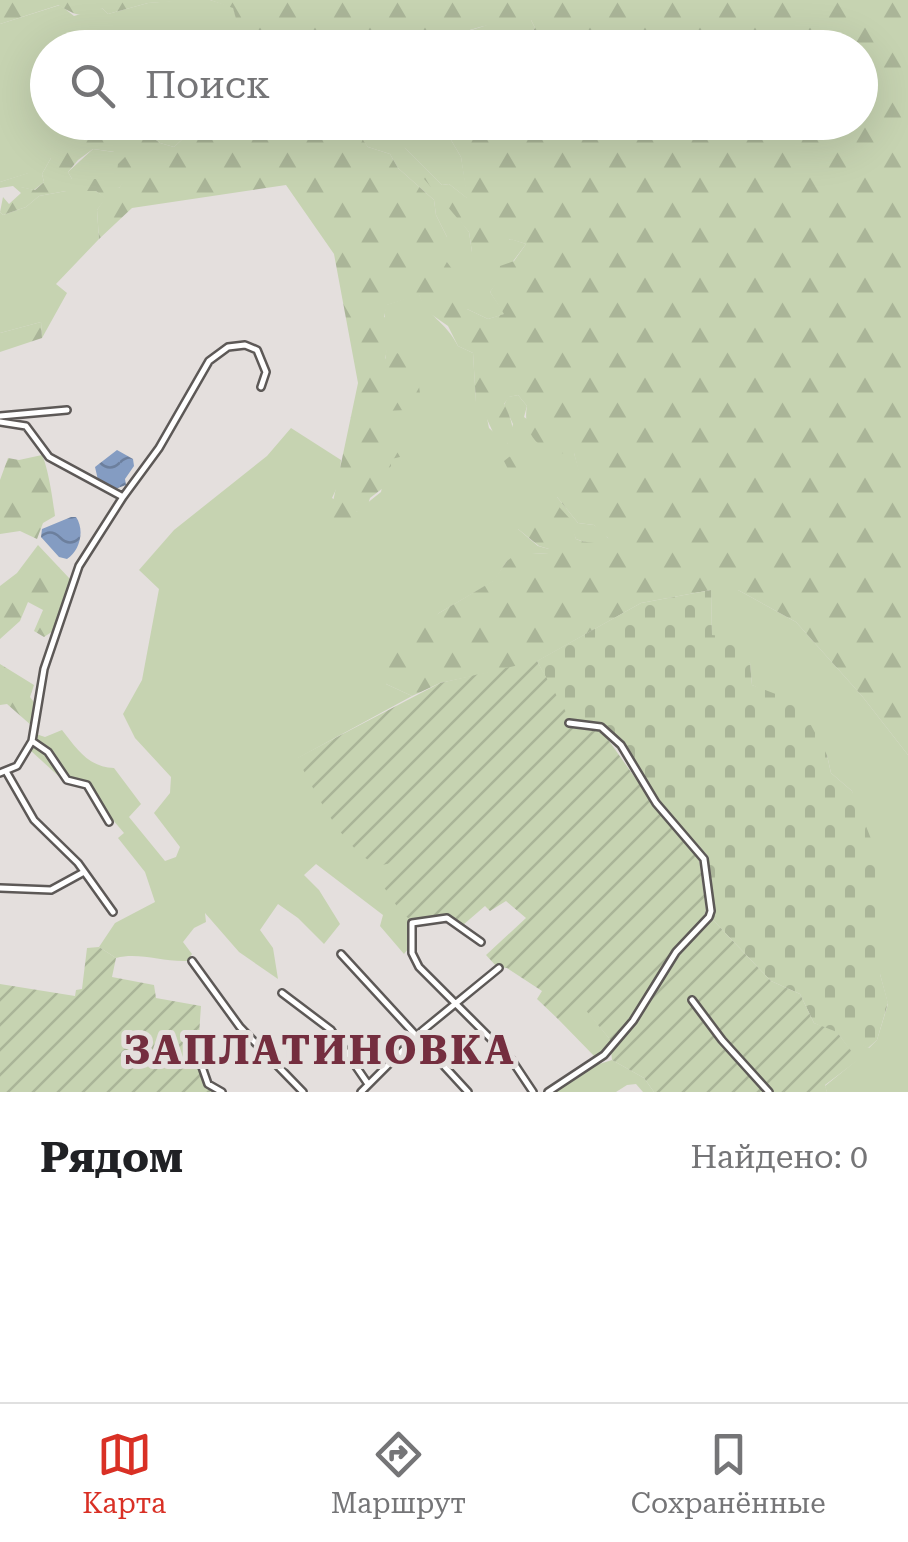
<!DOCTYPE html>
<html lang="ru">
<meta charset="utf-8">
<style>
body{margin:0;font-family:"Roboto Serif",serif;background:#f6f6f6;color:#202124}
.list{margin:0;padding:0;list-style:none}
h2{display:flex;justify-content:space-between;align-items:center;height:130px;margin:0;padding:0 40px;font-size:42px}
h2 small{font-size:32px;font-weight:400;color:#757577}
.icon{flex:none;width:55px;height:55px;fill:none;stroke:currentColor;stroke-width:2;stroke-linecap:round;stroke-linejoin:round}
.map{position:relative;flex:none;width:908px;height:1092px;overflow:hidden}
.search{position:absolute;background:#fff;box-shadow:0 10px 40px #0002;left:30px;right:30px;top:30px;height:110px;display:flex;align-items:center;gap:25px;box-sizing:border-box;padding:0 35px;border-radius:55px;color:#757577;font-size:38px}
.sheet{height:310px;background:#fff}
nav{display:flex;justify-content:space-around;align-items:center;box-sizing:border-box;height:140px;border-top:2px solid #e0e0e0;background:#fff;font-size:28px;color:#757577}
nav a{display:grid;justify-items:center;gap:5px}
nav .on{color:#d93025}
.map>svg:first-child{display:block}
.grass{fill:#c6d3b1}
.forest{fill:url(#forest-firs)}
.cemetery{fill:url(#cemetery-stones)}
.garden{fill:url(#garden-furrows)}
.water{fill:url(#water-waves)}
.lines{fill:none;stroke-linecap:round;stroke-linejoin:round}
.minor-casing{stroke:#5d5957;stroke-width:10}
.minor{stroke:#fff;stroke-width:5}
.labels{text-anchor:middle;stroke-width:10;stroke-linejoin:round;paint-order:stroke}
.district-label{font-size:40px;font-weight:bold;letter-spacing:2.5px;fill:#742e3f;stroke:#e4dfdd}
</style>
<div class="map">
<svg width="908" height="1092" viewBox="0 0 908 1092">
<defs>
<pattern id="forest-firs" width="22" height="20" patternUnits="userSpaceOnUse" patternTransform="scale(2.5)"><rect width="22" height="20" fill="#c6d3b1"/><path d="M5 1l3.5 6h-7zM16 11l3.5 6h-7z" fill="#aab598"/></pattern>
<pattern id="cemetery-stones" width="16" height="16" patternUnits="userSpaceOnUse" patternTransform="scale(2.5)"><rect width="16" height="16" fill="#c6d3b1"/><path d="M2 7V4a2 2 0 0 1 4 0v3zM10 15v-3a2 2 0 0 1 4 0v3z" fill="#aab598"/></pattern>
<pattern id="garden-furrows" width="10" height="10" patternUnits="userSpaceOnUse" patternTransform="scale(2.5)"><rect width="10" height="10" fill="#c6d3b1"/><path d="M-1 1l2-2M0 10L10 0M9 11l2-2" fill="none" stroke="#aab598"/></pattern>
<pattern id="water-waves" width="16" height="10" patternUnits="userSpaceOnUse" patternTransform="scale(2.5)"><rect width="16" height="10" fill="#849cc2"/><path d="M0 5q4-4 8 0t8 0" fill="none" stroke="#6c7f9d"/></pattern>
</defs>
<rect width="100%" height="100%" fill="#e4dfdd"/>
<path class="grass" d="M 184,0 L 210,0 L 233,7 L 244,44 L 263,40 L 275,47 L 48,48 L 48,122 L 200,123 L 174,147 L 160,143 L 148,134 L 129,146 L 124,182 L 119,188 L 72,179 L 68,172 L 93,149 L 114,152 L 98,127 L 51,158 L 42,174 L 44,182 L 34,190 L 20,187 L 29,173 L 0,182 L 0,24 L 60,5 L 74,16 L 102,8 L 108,14 L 148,3 Z
M 502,19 L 531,20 L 535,28 L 520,41 L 521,47 L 336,48 L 341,44 C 396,41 451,42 502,19 Z
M 368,123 L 441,123 L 461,157 L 468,199 L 449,184 L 442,185 L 404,147 L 469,232 L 472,252 L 511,239 L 526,244 L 490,292 L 505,314 L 488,319 L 467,309 L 447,262 L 447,237 L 436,215 L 434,200 L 398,168 L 390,154 L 368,147 L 359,136 L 370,130 Z
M 66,191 L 96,191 L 106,198 L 97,210 L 99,239 L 56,284 L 67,293 L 42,338 L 41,322 L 0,333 L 0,212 L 3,215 L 26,207 L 39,196 Z
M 419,294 C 427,317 445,320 458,346 L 473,353 L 476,402 L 486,413 L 489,428 L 507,444 L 513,424 L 504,405 L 508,397 L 518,395 L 527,406 L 524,417 L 574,453 L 581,477 L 557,497 L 578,523 L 594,525 L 610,540 L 605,547 C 595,543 585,543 576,539 L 570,524 L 518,529 L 538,546 L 549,549 L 549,553 L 532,554 L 507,561 L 494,581 L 439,613 L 386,684 L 412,696 L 298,758 L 413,858 C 415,886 425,933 404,954 L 380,926 L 383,915 L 316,864 L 304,875 L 319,890 L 340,924 L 324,944 L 298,918 L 278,904 L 260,930 L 273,948 L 278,979 L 239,952 L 205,913 L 206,922 L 194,928 L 183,942 L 192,954 L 187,961 C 162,962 139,952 116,958 L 99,947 L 115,923 L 155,902 L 145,872 L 118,838 L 124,833 L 84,786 L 65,782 L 30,750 L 36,734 L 45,737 L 62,730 C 77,749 88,767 114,768 L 141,804 L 129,817 L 165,861 L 176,857 L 180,847 L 154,813 L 170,793 L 171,777 L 135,738 L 123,714 L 142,680 L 159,589 L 139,570 L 174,530 L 267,456 L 291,428 L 341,460 L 339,483 L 332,498 L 356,512 L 381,492 L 385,473 L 385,361 C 389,341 382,324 386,305 Z
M 711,590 L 738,590 L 796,622 L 862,696 L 908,755 L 908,1092 L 827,1092 L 825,1086 L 857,1060 L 837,1032 L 869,1048 L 877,1040 L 888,1004 L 880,974 L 880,942 L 852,791 L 831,773 L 827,755 L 773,695 L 752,685 L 750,663 L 712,635 Z
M 584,1007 L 612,1042 L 596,1058 L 558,1019 Z
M 612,1060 L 644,1078 L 654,1092 L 643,1092 L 636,1084 L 627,1085 L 616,1092 L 552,1092 L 593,1066 Z"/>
<path class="forest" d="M 0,0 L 184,0 L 184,1 L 148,3 L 108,14 L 102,8 C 85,19 75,16 59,5 L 0,24 Z
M 210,0 L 908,0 L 908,755 L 862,696 L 796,622 L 738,590 L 711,590 L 641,603 L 534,663 L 440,683 L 412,696 L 386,684 L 391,654 L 439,613 L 493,581 L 507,561 L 520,551 L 529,549 L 532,554 L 549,553 L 549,549 L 539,546 L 518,529 L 518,516 L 525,501 L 537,504 L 552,499 L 570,519 L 576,539 C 586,544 595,541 605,546 L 605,541 L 609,540 L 607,537 L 602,536 L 594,525 L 578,523 L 557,497 L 555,483 L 565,476 L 580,477 L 574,453 C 545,457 521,437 527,406 L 518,395 L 509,397 L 504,404 C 511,419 517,430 507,444 L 500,445 C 490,430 488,415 476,403 L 473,353 L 458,346 L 448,326 L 425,310 L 419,295 L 387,305 L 384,317 L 405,327 L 407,336 L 402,343 L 388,345 L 385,359 L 397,353 L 411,359 C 417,378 427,403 414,420 L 406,410 L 385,411 L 385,427 L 398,430 L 400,457 L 391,459 L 391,466 L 385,473 L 387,485 L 370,498 L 367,508 L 356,512 L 354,520 L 338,523 L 330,516 L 358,383 L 334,254 L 286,185 L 132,208 L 99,239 L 97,210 L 105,198 L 96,191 L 66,191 L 39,196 L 26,207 L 3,215 L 0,212 L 3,197 L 9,204 L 21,193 L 13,186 L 0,188 L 0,182 L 31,172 L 21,187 L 35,190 L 44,182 L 42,174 L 51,158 L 51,148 L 61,139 L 99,127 L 115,152 L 93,149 L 78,160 L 68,172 L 72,179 L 106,179 L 119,188 L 123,182 L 117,172 L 118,164 L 125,157 L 129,137 L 148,134 L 160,143 L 174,147 L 200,123 L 368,123 L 370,130 L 360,136 L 368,147 L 390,154 L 398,168 L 434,200 L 436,215 L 447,237 L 447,262 L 460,280 L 467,299 L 467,309 L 488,319 L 504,314 L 490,292 L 499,278 L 500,266 L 514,261 L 526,244 L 510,239 L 490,259 L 472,252 L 469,232 L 403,154 L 403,146 L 442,185 L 449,184 L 467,198 L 461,157 L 441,123 L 860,122 L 860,48 L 521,47 L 520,41 L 535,28 L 531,20 C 493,19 467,34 429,39 C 400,43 370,43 341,44 L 336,47 L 275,47 L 263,40 L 243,44 L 233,8 Z
M 41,322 L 42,338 L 0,352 L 0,333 Z
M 513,454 L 534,458 L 537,471 L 527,469 L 533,477 L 530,482 L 521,475 L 517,480 L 523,486 L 508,498 L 500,494 L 509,471 L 504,461 Z
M 42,455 C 48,467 53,500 55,516 L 43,523 L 37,539 L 20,531 L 0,534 L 0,480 L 8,458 L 19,460 Z
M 38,545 L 70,579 L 53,631 L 44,637 L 34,631 L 43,610 L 28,602 L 20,621 L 0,639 L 0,586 L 17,573 Z
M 0,664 L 34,685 L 30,697 L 36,705 L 32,726 L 7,704 L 0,705 Z"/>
<path class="cemetery" d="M 711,590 L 712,635 L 738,638 L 750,663 L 752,685 L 799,703 L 827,755 L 831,773 L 852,791 L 883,869 L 880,974 L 888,1003 L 877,1040 L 868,1048 L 814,1023 L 800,994 L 771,981 L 713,920 L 708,856 L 659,802 L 613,734 L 587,721 L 569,721 L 537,661 L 641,603 Z"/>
<path class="garden" d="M 537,661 L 566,712 L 570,726 L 602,731 L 653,803 L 699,859 L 706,910 L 703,920 L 674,950 L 631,1020 L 612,1042 L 584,1008 L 576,1021 L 566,1017 L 558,1019 L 537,999 L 542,991 L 507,968 L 497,967 L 486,955 L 526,918 L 506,901 L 490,911 L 485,906 L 463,925 C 439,906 423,927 408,918 C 398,911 390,894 382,885 L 411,859 L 377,866 C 340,844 317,795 297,758 L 440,683 Z
M 713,920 L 771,981 L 800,994 L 814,1023 L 837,1032 L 858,1060 L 825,1085 L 827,1092 L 654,1092 L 644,1078 L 612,1060 L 611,1051 L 634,1024 L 678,952 Z
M 99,947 L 116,958 L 112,977 L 154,985 L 156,998 L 201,1006 C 199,1036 194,1071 220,1092 L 0,1092 L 0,984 L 75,996 L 76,990 L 82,989 L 87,948 Z"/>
<path class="water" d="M 117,450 L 133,459 L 134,466 L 125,479 L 126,485 L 115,489 L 98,480 L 95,467 Z
M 71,517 L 76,517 C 85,530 80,551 67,559 L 59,557 L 41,537 L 42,529 Z"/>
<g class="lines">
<g class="minor-casing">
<path id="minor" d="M 0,416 L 67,410
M 0,422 L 26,426 L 49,457 L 123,497
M 32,741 L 48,752 L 67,780 L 87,785 L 109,822
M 0,773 L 17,766 L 32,741 L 44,669 L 79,566 L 123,497 L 159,448 L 209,361 L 228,347 L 245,345 L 257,350 L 266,372 L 261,387
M 7,773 L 34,820 L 78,863 L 113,912
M 0,888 L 51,890 L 84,872
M 481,942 L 447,918 L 412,923 L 412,953 L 419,967 L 511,1059 L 533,1092
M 341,954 L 468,1092
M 192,961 L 240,1027 L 303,1092
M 282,993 L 331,1030 L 368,1084
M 692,1000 L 722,1040 L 769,1092
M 201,1064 L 208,1084 L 222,1092
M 361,1092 L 422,1031 L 499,968
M 548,1092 L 604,1055 L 633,1021 L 676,952 L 709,917 L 711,911 L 704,859 L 656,803 L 621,745 L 601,727 L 569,723"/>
</g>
<use href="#minor" class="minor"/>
</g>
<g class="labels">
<g class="district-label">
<text x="320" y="1064">ЗАПЛАТИНОВКА</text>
</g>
</g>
</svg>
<div class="search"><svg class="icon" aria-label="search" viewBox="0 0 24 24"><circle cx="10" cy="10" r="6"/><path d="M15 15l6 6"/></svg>Поиск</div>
</div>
<section class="sheet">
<h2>Рядом<small>Найдено: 0</small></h2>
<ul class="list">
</ul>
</section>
<nav>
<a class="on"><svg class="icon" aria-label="map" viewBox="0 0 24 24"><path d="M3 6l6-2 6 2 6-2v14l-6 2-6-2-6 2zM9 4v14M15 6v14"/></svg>Карта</a>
<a><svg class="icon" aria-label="directions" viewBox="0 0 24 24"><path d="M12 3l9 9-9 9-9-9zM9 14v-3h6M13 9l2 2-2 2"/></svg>Маршрут</a>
<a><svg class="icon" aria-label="saved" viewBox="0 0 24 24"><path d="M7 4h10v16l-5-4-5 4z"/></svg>Сохранённые</a>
</nav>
